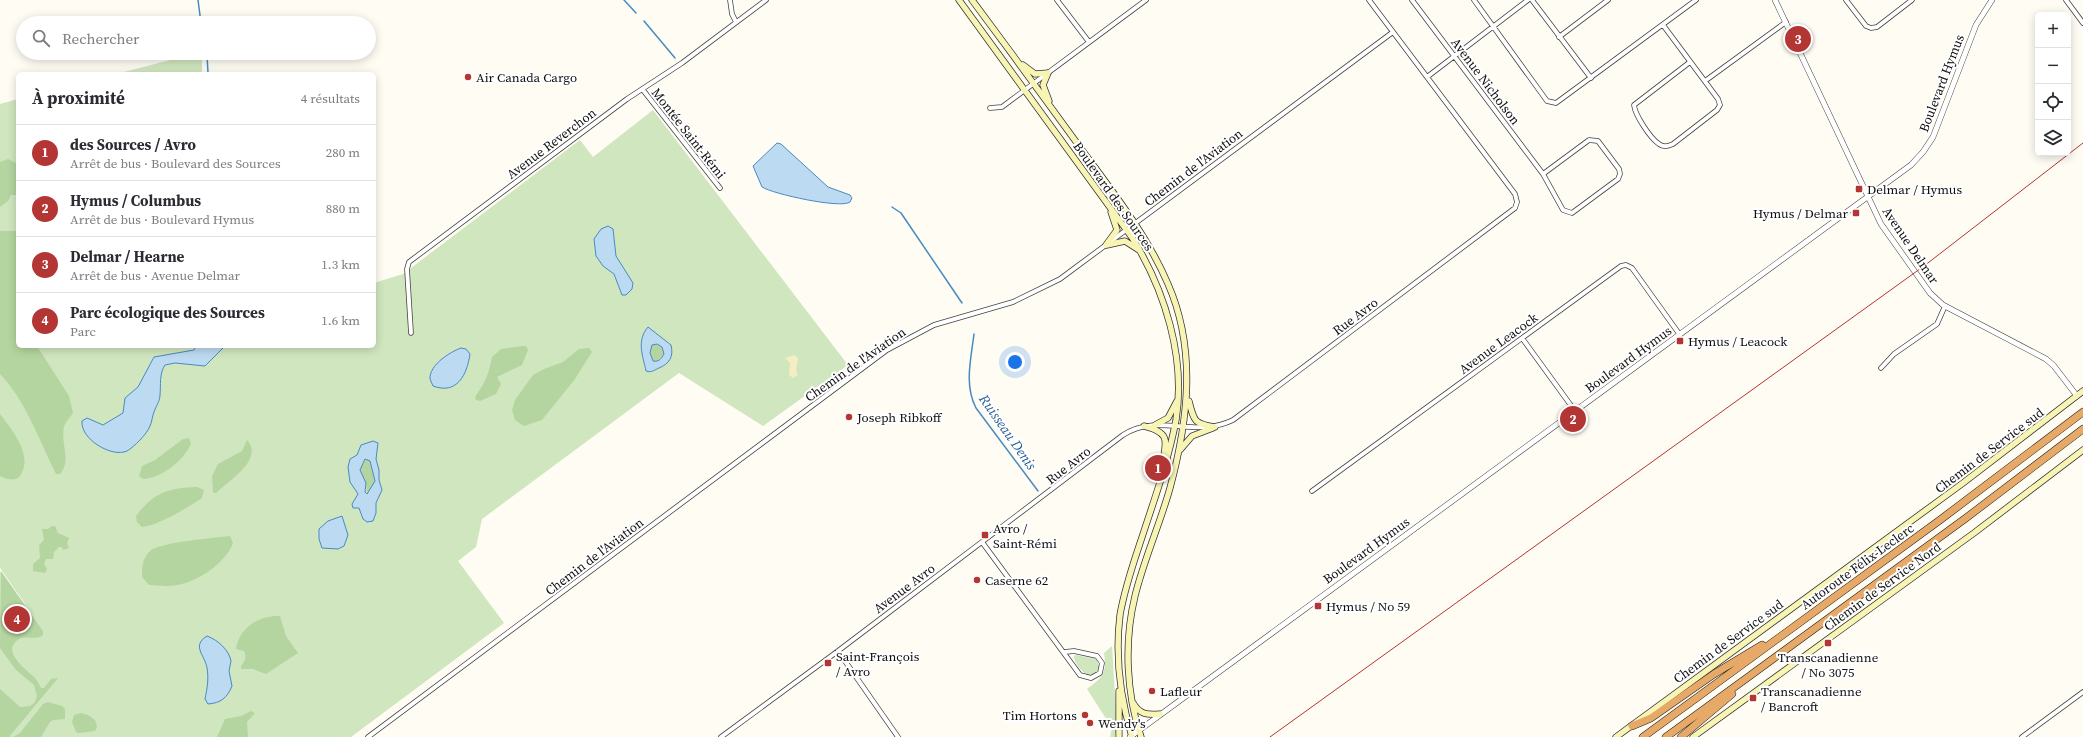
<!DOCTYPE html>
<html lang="fr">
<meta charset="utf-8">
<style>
body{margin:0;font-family:"Source Serif 4",serif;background:#f2f2f3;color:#2b2b33}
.controls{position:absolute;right:12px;top:12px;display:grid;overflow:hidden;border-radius:6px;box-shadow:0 2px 10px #0003}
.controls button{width:36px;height:36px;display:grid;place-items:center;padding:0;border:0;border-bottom:1px solid #e1e1e2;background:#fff;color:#2b2b33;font:20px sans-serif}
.you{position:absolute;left:1015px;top:362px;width:14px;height:14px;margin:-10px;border:3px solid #fff;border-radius:50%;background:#1a73e8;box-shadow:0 0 0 6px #1a73e833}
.badge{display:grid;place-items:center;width:26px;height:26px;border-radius:50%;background:#b33534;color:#fff;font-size:13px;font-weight:700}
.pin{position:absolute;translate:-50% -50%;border:2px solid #fff;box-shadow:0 1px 4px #0006}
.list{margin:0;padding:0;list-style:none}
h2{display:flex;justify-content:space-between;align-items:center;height:52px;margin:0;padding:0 16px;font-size:17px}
h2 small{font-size:13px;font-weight:400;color:#7c7c81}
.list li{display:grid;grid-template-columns:26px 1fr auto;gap:12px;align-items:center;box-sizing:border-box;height:56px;padding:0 16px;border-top:1px solid #e1e1e2}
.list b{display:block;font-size:15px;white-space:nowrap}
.list p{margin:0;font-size:13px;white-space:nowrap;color:#7c7c81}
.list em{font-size:13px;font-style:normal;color:#7c7c81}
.icon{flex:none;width:22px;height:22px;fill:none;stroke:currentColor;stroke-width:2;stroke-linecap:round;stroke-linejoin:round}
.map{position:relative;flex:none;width:2083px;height:737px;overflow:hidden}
.search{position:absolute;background:#fff;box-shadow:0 2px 10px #0003;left:16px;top:16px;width:360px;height:44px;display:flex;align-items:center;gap:10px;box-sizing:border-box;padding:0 14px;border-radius:22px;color:#7c7c81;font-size:15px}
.panel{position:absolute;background:#fff;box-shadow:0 2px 10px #0003;left:16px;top:72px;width:360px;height:276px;border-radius:6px}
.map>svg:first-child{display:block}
.green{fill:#d0e6bf}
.forest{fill:#b4d59f}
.sand{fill:#f5edc3}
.water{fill:#bcdaf1;stroke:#498ac1;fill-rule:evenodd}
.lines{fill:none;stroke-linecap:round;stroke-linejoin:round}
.stream{stroke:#498ac1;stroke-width:1.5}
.minor-casing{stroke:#424242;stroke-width:5.5}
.tertiary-casing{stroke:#424242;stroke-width:6}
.secondary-casing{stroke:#313131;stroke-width:7}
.motorway-casing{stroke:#202020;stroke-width:8}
.minor{stroke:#fff;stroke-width:4}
.tertiary{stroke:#fff;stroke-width:5}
.secondary{stroke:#f7f4b4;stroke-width:5.5}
.motorway{stroke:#e7a968;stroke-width:7}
.tram{stroke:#b33534;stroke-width:1}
.poi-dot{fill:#b33534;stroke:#fff;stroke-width:1.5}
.labels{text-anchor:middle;stroke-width:4;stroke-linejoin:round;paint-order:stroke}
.poi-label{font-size:13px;fill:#0f0f0f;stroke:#fff;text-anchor:start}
.street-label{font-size:13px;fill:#0f0f0f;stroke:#fff}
.water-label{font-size:14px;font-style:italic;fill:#235d96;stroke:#fff}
</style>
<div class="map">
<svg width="2083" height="737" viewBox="0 0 2083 737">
<rect width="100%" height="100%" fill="#fefcf3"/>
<path class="green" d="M 198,53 L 202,53 L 202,74 L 116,74 Z
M 18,99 L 18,346 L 374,346 L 374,283 L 403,274 L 580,140 L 593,157 L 653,110 L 848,365 L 763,426 L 679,373 L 482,519 L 476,547 L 458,561 L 504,623 L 351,737 L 0,737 L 0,571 L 39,624 L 0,568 L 0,104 Z
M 1112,646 L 1117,727 L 1115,737 L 1110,737 L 1112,728 L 1087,689 C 1103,677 1107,673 1104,653 Z
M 1076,655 L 1096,659 L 1099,666 L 1098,673 L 1089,676 C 1082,672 1074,664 1074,656 Z"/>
<path class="forest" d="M 8,159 L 18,164 L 18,195 L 11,195 L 8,201 L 0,207 L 0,162 Z
M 0,231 L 18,231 L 18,346 L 37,346 L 69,396 L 73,413 C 70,418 65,422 64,427 C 60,443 72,460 60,474 L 56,474 C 39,440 26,401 0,374 Z
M 657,344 L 662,347 L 664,354 L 657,362 L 653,361 L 650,353 L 652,345 Z
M 523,346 L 526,346 L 528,350 L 522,365 L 497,377 L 501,384 L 496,394 L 480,401 L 476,400 L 475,397 C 486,381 488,376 492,357 L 501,349 Z
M 589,348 L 592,352 L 575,379 L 542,420 L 524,426 L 515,420 L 512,410 L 515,400 L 533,375 L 544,369 L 563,362 L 579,349 Z
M 0,414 C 12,430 34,456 20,476 C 15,482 6,479 0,476 Z
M 189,438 L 191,444 C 183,461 162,478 143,479 L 139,476 L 142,466 L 155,460 L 183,439 Z
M 247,440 C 265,459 227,482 216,493 L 213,493 L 212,476 L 218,464 L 242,451 Z
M 366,459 L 370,461 L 375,481 L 367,494 L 366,483 L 360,470 Z
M 197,487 L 204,490 L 202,498 C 189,507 157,526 142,527 L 137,522 L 136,516 C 154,492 169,488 197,487 Z
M 52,526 L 55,526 L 58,533 L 69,538 L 67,543 L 69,548 L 63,550 L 62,547 L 59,547 L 54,552 L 53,559 L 46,559 L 44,564 L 47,569 L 45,573 L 33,571 L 33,564 L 40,558 L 39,545 L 44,540 L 42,529 L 48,529 Z
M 230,536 L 233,543 C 226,563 197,582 177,585 C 168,587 158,585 149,585 L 142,577 C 142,567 142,559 150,551 C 160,542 214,538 230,536 Z
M 1,571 L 43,631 L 43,635 C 36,641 26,635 19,639 C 0,651 26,669 34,677 C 37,680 39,684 41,688 L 44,688 L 51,679 L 58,678 L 9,737 L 0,737 L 0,689 L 20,707 L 30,706 L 35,702 L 37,696 L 34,685 L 16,670 L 0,648 Z
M 280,616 L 286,636 L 298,653 L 266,674 L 253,669 L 241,669 L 241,666 C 245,661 247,657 244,651 L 236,649 C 239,628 259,615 280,616 Z
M 48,702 L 62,706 L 65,709 L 65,719 L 53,720 L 50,722 L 41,737 L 13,737 L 20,733 L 43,704 Z
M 251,711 L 255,713 L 247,722 L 248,737 L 217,737 L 225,719 L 241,716 Z
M 81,713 L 88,715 L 95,720 L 97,727 L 95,731 L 79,733 L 76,732 L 72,722 L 74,715 Z"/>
<path class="sand" d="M 794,355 L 798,358 L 796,371 L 798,375 L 793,378 L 789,375 L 790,363 L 785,358 Z"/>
<path class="water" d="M 777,143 L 781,144 L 828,187 L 850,195 L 852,198 L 850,202 C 841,209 773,194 762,187 L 753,166 Z
M 608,226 L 613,229 L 616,256 L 633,283 L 632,289 L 626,295 L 622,295 L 614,274 L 603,266 L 596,256 L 594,239 L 601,229 Z
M 648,327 L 671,345 C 674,357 669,364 659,368 C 654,370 652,373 646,371 C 643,356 636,341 648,327 ZM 657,344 L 662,347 L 664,354 C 661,359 659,362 653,361 L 650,353 L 652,345 Z
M 196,346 L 223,346 L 223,348 L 205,366 L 175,363 L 165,365 C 159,374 161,385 160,395 C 160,401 156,406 154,412 C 152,417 152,422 150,426 C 147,434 134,447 127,451 C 112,458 80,439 82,421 L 87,418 L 103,425 L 123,413 L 125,398 L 138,387 L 154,357 L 194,350 Z
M 461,348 L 466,349 L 470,354 C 467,375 457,395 433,386 L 430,379 C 429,365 450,352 461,348 Z
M 373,441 L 378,443 L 376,459 L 379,470 L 379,480 L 382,490 L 376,503 L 376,513 L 373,521 L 367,522 L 363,519 L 359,508 L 353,508 L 352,504 L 358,494 L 350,482 L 348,467 L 350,459 L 357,455 L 361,445 ZM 365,459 L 370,461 L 375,481 L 367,494 L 365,492 L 366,483 L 360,470 Z
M 342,516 L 348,535 L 344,546 L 338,549 L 322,548 L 319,539 L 319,529 L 328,521 Z
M 207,636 C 218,640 229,650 231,661 L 229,671 L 232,686 C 227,698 221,703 208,704 L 205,699 C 207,689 209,679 207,668 C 205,655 191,646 207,636 Z"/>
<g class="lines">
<path class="stream" d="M 198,0 L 201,23
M 624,0 L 636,13
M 644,21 L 675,58
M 207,55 L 208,73
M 892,207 L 901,213 L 962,303
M 974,334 C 971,359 964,385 976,408 L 1038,491"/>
<g class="minor-casing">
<path id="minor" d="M 730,0 L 732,14 L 736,22
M 1057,0 L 1089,42
M 1412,0 L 1543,174 L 1563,210 L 1572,213 L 1618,179 L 1620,174 L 1619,169 L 1598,141 L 1589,140 L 1543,174
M 1474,0 L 1547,101 L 1556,103 L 1696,0
M 1532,0 L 1591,78
M 1846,0 L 1866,26 L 1871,28 L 1877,27 L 1912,0
M 2066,0 L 2083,23
M 1663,25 L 1718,99 L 1720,105 L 1717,110 L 1673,144 C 1669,146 1664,148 1659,144 C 1650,138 1635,115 1634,105 L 1690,62
M 1559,37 L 1608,0
M 1427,77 L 1528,0
M 1705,81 L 1786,22
M 643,90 L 720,188
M 990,108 L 1002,107 L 1146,0
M 411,333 L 407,269 L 409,262 L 627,99 L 682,63 L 766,0
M 1522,338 L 1575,411
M 1881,368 L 1894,354 L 1937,324 L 1945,306
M 1312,491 L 1621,266 L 1626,265 L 1632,268 L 1680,335
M 982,542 L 1080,675 L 1091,678 L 1100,673 L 1102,663 L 1097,656 L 1074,651 L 1065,652
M 838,651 L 898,737
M 368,737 L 887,350 L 934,325 L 1013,302 L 1060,279 L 1393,32
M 721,737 L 838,651 L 1123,435 C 1159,412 1194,439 1233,420 L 1515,208 L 1517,202 L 1515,194 L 1369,0
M 2022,737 L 2083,692"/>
</g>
<g class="tertiary-casing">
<path id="tertiary" d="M 1775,0 L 1881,224 L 1930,293 L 1943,305 L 2046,359 L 2054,366 L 2077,396
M 1130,737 L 1911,165 L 1923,152 L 1933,137 L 1976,25 L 1992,0"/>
</g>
<g class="secondary-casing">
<path id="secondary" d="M 959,0 L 1133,239 C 1165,291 1186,358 1176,420 C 1169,457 1157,492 1145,528 C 1136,556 1125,585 1120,615 C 1115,656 1120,697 1132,737
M 972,0 C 1010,51 1048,103 1085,154 C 1116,196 1148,237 1168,284 C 1197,350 1188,421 1170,488 C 1160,524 1144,559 1135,596 C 1124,641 1126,693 1141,737
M 1023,65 L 1035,74 L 1048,73
M 1048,73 L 1043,85 L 1049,101
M 1106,245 L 1117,230 L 1111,212
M 1107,245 L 1125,241 L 1139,250
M 1189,401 C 1194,421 1194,424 1215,427
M 1155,425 L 1168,418 L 1177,401
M 1144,426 C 1172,433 1166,442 1162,466
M 1180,450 L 1192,436 L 1213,428
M 1119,691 L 1119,737
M 1133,703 C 1140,715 1148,715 1160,714
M 1616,737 L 1963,483 L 2083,391
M 1693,737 L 1974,533 L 2083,450"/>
</g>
<g class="motorway-casing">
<path id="motorway" d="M 1632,726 L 1651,718 L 1714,674 L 1762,645
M 1643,737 L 1940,520 L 2083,412
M 1666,737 L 1966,518 L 2083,429
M 1681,737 L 1732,694"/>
</g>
<use href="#minor" class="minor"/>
<use href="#tertiary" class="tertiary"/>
<use href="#secondary" class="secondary"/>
<use href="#motorway" class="motorway"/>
<path class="tram" d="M 1270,737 L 1924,266 L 2083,143"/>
</g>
<g class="poi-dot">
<circle cx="468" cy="77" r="4"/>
<rect x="1855" y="185" width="8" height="8" rx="2"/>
<rect x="1852" y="209" width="8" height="8" rx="2"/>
<rect x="1676" y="337" width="8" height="8" rx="2"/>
<circle cx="849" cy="417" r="4"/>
<rect x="981" y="531" width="8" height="8" rx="2"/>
<circle cx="977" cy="580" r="4"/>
<rect x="1314" y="602" width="8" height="8" rx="2"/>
<rect x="1824" y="639" width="8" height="8" rx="2"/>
<rect x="824" y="659" width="8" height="8" rx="2"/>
<circle cx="1152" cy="691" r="4"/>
<rect x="1749" y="694" width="8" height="8" rx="2"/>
<circle cx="1085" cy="715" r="4"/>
<circle cx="1090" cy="723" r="4"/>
</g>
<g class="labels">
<g class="poi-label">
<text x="476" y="82">Air Canada Cargo</text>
<text x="1867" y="194">Delmar / Hymus</text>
<text x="1848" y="218" text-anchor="end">Hymus / Delmar</text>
<text x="1688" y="346">Hymus / Leacock</text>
<text x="857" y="422">Joseph Ribkoff</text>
<text x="993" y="533">Avro /<tspan x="993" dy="15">Saint-Rémi</tspan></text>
<text x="985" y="585">Caserne 62</text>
<text x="1326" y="611">Hymus / No 59</text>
<text x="836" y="661">Saint-François<tspan x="836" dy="15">/ Avro</tspan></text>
<text x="1828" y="662" text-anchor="middle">Transcanadienne<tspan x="1828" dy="15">/ No 3075</tspan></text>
<text x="1160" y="696">Lafleur</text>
<text x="1761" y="696">Transcanadienne<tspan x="1761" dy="15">/ Bancroft</tspan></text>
<text x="1077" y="720" text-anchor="end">Tim Hortons</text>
<text x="1098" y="728">Wendy's</text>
</g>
<g class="street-label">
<text transform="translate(1486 81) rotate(53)" y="5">Avenue Nicholson</text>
<text transform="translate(1941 83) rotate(-69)" y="5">Boulevard Hymus</text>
<text transform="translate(689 133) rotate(52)" y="5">Montée Saint-Rémi</text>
<text transform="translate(551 143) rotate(-37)" y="5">Avenue Reverchon</text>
<text transform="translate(1193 167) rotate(-37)" y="5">Chemin de l'Aviation</text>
<text transform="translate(1114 196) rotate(55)" y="5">Boulevard des Sources</text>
<text transform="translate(1911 245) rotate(56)" y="5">Avenue Delmar</text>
<text transform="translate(1355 316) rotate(-37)" y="5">Rue Avro</text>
<text transform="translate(1498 343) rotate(-36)" y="5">Avenue Leacock</text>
<text transform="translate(1628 359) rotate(-36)" y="5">Boulevard Hymus</text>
<text transform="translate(855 364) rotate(-35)" y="5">Chemin de l'Aviation</text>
<text transform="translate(1989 450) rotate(-37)" y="5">Chemin de Service sud</text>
<text transform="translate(1068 465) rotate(-38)" y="5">Rue Avro</text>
<text transform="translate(1366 550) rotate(-36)" y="5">Boulevard Hymus</text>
<text transform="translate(594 556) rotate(-37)" y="5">Chemin de l'Aviation</text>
<text transform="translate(1857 566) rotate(-36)" y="5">Autoroute Félix-Leclerc</text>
<text transform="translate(1882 586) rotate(-36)" y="5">Chemin de Service Nord</text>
<text transform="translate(904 588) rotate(-37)" y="5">Avenue Avro</text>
<text transform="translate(1728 641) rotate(-36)" y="5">Chemin de Service sud</text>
</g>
<g class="water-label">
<text transform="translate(1008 432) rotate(55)" y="5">Ruisseau Denis</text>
</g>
</g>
</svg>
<div class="controls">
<button>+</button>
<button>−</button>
<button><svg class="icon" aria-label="locate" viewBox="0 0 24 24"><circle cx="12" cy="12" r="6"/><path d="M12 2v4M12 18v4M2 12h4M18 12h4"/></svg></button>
<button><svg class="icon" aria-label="layers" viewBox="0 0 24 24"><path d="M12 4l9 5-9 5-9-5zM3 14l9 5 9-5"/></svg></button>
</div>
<div class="you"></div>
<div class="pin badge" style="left:1158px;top:468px">1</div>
<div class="pin badge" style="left:1573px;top:419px">2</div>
<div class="pin badge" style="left:1798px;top:39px">3</div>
<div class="pin badge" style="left:17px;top:619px">4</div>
<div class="search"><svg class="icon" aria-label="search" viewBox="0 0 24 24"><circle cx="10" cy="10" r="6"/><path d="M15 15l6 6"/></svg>Rechercher</div>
<section class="panel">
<h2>À proximité<small>4 résultats</small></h2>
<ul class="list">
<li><span class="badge">1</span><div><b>des Sources / Avro</b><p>Arrêt de bus · Boulevard des Sources</p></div><em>280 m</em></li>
<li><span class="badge">2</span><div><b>Hymus / Columbus</b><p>Arrêt de bus · Boulevard Hymus</p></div><em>880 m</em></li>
<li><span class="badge">3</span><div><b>Delmar / Hearne</b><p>Arrêt de bus · Avenue Delmar</p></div><em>1.3 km</em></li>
<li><span class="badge">4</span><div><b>Parc écologique des Sources</b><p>Parc</p></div><em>1.6 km</em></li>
</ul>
</section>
</div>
